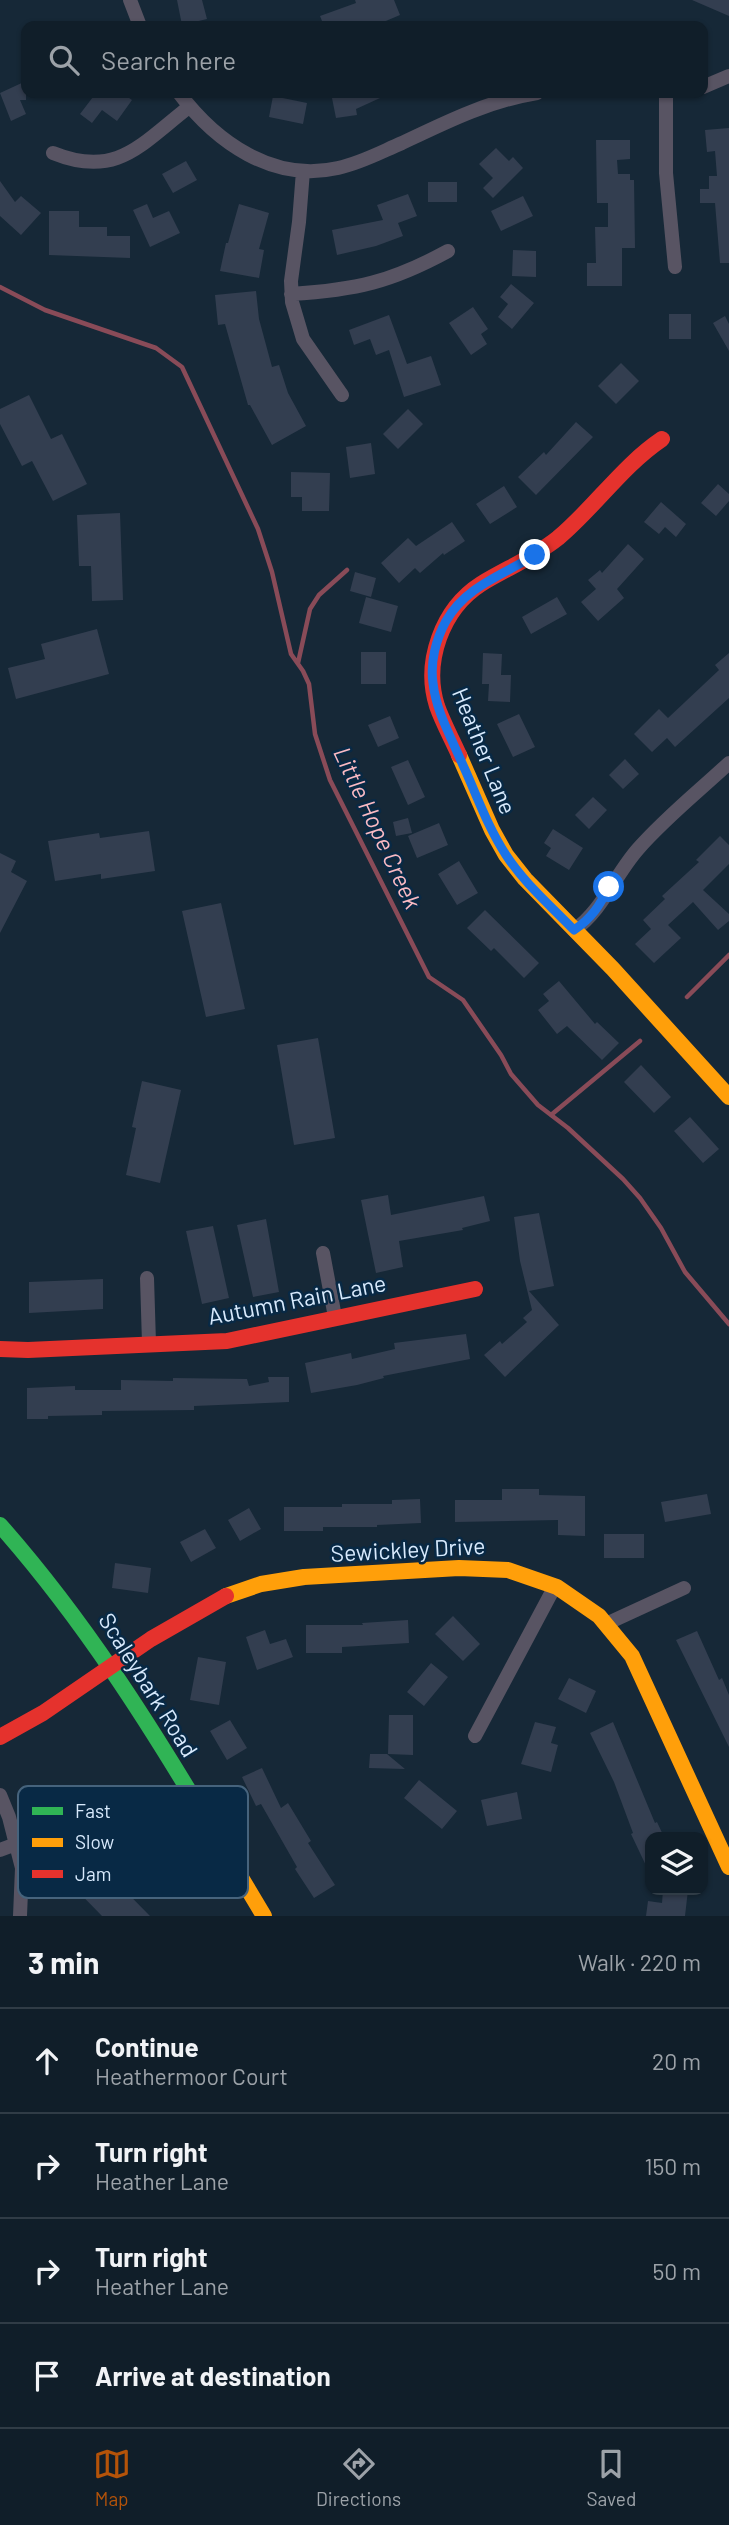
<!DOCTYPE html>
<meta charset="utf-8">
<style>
body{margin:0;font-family:Barlow,sans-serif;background:#192731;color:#f1f3f6}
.controls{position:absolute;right:21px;bottom:21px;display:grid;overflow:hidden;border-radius:14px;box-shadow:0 2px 5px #0004}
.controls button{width:63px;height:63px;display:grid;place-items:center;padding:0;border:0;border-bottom:2px solid #303c46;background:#101e29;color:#f1f3f6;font:35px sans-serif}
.stop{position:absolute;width:21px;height:21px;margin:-16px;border:5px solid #1a73e8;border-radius:50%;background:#fff}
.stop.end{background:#1a73e8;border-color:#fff;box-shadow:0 2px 7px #0008}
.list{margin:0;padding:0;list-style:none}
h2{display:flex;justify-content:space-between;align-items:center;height:91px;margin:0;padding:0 28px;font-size:30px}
h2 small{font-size:23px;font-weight:400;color:#9ca2a8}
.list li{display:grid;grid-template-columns:46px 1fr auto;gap:21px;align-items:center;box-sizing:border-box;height:105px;padding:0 28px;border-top:2px solid #303c46}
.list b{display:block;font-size:26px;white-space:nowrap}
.list p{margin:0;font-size:23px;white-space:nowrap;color:#9ca2a8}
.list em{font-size:23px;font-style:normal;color:#9ca2a8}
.icon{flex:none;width:38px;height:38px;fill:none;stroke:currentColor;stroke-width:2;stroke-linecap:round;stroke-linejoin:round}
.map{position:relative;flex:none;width:729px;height:1916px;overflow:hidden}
.search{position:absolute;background:#101e29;box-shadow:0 2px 5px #0004;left:21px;right:21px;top:21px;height:77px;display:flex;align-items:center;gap:18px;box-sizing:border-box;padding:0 24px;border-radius:14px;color:#9ca2a8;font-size:26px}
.sheet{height:511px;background:#101e29}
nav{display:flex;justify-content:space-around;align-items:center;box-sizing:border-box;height:98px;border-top:2px solid #303c46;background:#101e29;font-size:19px;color:#9ca2a8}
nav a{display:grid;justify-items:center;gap:4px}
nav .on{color:#b45309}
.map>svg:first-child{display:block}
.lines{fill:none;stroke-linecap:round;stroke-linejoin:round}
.stream{stroke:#894b58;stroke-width:4.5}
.building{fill:#333e50}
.street{stroke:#585463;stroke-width:14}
.fast{stroke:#30b455;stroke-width:16}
.slow{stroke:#ff9f0a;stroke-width:16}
.jam{stroke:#e5322d;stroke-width:16}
.route{stroke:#1a73e8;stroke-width:9}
.labels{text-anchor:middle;stroke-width:5;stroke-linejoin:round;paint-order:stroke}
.street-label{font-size:23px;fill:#d8eafd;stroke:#082945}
.water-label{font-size:24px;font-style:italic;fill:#fabac3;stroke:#082945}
.key{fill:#082945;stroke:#46637c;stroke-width:2}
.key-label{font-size:19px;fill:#d8eafd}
</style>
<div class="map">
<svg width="729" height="1916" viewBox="0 0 729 1916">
<rect width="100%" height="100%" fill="#162837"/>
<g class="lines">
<path class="stream" d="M 0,287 L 45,310 L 156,348 L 182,367 L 258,529 L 272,572 L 291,654 L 303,671 L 309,684 L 315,734 L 330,780 L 429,977 L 463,1000 L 501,1055 L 511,1074 L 538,1105 L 568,1128 L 623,1179 L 640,1198 L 661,1228 L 685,1272 L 729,1324
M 298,663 L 310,609 L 319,595 L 347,570
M 687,997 L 729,955
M 551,1115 L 640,1041"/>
</g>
<path class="building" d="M 177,0 L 202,0 L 207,19 L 182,25 Z
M 355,0 L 394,0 L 400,15 L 374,26 L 324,26 L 320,16 L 356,3 Z
M 692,0 L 729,0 L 729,16 Z
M 26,81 L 26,100 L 20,100 L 26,114 L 11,121 L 0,93 Z
M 96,93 L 122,93 L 132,100 L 117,121 L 102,110 L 92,123 L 80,114 Z
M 331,93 L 391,93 L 356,109 L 357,115 L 336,118 Z
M 273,96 L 307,103 L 303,124 L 269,117 Z
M 729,128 L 729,263 L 720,263 L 715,203 L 700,203 L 700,189 L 709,189 L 709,176 L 717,176 L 715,151 L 707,152 L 705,130 Z
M 596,140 L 630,140 L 630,159 L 617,160 L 618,174 L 630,174 L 630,180 L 634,180 L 635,248 L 622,248 L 622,286 L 587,286 L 587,263 L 596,263 L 595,227 L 608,227 L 608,203 L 597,203 Z
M 496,148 L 509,161 L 513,157 L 523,168 L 493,198 L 483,188 L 493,178 L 479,164 Z
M 186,161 L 197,180 L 173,193 L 162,174 Z
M 0,181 L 15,202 L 21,196 L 41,213 L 21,235 L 0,216 Z
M 428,182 L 457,182 L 457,202 L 428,202 Z
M 408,194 L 417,216 L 398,223 L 403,236 L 376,246 L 337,255 L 332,230 L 383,220 L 377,205 Z
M 523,196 L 533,216 L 501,231 L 491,211 Z
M 147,204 L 153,218 L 169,211 L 180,233 L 150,247 L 133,210 Z
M 239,204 L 269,213 L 259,249 L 264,250 L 259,278 L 220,271 L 226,243 L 228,243 Z
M 49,211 L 79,211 L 79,227 L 107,227 L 107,236 L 130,236 L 130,258 L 49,255 Z
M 513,250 L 536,251 L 536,277 L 512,276 Z
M 511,284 L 534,303 L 512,329 L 498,317 L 508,304 L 500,297 Z
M 256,291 L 259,319 L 272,367 L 279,365 L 288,393 L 306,426 L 272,445 L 250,405 L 248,405 L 225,324 L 218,325 L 215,295 Z
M 473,307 L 488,329 L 481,334 L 487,344 L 471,355 L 449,323 Z
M 669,314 L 691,314 L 691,339 L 669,339 Z
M 389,315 L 407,364 L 431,356 L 441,385 L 404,397 L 389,350 L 376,355 L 370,339 L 354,345 L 349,330 Z
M 725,316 L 729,324 L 729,351 L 713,323 Z
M 621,363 L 639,381 L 616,404 L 598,386 Z
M 29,395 L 51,439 L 62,434 L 87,484 L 53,501 L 32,461 L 22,466 L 0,424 L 0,409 Z
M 408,409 L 423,424 L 398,449 L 383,434 Z
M 576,422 L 593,437 L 536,495 L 518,477 L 544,452 L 546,455 Z
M 371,443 L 375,474 L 350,478 L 346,447 Z
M 291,472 L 330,473 L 329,511 L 302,511 L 302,497 L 291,497 Z
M 718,484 L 729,494 L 729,501 L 716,516 L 701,503 Z
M 504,486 L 517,507 L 490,524 L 476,504 Z
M 661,502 L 686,524 L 676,537 L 665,527 L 659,534 L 644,522 Z
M 120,513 L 123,600 L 92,601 L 91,566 L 79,566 L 77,515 Z
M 452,522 L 465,541 L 444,555 L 443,553 L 420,573 L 415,568 L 399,583 L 381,563 L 408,538 L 416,546 Z
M 628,544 L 644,559 L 617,589 L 624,598 L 598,621 L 581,602 L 596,589 L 588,580 L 600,570 L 602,573 Z
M 355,572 L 376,578 L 371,597 L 350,591 Z
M 366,597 L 398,606 L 391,632 L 359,623 Z
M 557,597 L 567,614 L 531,634 L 522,617 Z
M 97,629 L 109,674 L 16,699 L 8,668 L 45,659 L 41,644 Z
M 361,652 L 386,652 L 386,684 L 361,684 Z
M 483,653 L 502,654 L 501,675 L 511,675 L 510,702 L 488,701 L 489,684 L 482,684 Z
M 729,653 L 729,698 L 675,747 L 667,738 L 652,752 L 634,734 L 659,709 L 668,718 L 719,670 L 715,665 Z
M 519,714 L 535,747 L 513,757 L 497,724 Z
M 390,716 L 399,738 L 378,747 L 368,725 Z
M 625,759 L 639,774 L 623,789 L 609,775 Z
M 408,760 L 425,797 L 408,805 L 391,767 Z
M 593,797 L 607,810 L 589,829 L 575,815 Z
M 408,818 L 412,833 L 396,836 L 393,822 Z
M 439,823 L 448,845 L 417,858 L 408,836 Z
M 553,829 L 583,848 L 569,870 L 546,856 L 551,848 L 544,843 Z
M 149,831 L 155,871 L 101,879 L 101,874 L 55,881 L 48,841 L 99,833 L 100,838 Z
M 720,836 L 729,845 L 729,864 L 703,890 L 729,914 L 729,921 L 718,930 L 693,902 L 668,925 L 681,938 L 654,963 L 635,944 L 651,929 L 643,920 L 665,899 L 662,896 L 699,862 L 696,860 Z
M 0,853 L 16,861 L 11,872 L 27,881 L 0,933 Z
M 459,861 L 478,893 L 457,905 L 438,874 Z
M 221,903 L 245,1009 L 206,1017 L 182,911 Z
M 485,910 L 539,963 L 524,978 L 494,948 L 491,951 L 467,928 Z
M 559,981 L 595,1024 L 597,1022 L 619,1043 L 602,1060 L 567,1026 L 557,1034 L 538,1010 L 549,1001 L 543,994 Z
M 318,1038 L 335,1138 L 294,1145 L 277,1045 Z
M 641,1065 L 671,1097 L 654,1113 L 624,1082 Z
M 142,1081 L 181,1090 L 160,1183 L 126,1175 L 136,1128 L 132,1127 Z
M 690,1117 L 719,1149 L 703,1163 L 674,1131 Z
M 388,1195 L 391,1215 L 484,1196 L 490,1221 L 462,1228 L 463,1230 L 399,1241 L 403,1267 L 376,1273 L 361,1200 Z
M 539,1213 L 554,1286 L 529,1291 L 559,1325 L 505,1377 L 484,1355 L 500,1341 L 502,1344 L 527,1322 L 523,1318 L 532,1310 L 520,1261 L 514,1217 Z
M 266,1219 L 279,1292 L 253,1297 L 237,1225 Z
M 213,1226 L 229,1298 L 202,1304 L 186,1231 Z
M 103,1279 L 103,1309 L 29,1313 L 29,1282 Z
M 466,1334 L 470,1359 L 383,1376 L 384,1378 L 357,1385 L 311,1393 L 305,1363 L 351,1353 L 352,1359 L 395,1349 L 394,1343 Z
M 268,1377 L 289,1377 L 289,1402 L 194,1406 L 194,1410 L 102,1411 L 102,1415 L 48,1416 L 48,1419 L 27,1419 L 27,1388 L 75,1386 L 75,1390 L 121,1390 L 121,1380 L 173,1381 L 173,1378 L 247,1379 L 249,1386 L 269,1382 Z
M 502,1489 L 539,1489 L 539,1495 L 585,1496 L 585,1536 L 558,1535 L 558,1520 L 455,1522 L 455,1500 L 502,1500 Z
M 707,1494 L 711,1514 L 665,1522 L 661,1502 Z
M 420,1499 L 421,1523 L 377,1525 L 377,1527 L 323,1527 L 323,1531 L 284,1531 L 284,1507 L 342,1507 L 342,1504 L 392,1504 L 392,1500 Z
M 249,1508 L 261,1529 L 240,1541 L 228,1520 Z
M 205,1529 L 216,1548 L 191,1562 L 180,1542 Z
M 604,1534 L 644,1534 L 644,1558 L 604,1558 Z
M 115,1563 L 151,1568 L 148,1593 L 112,1588 Z
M 453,1616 L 480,1644 L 463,1661 L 435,1634 Z
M 408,1620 L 409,1643 L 342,1647 L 342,1653 L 306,1653 L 306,1625 L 363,1625 L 362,1623 Z
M 265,1630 L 270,1644 L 286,1639 L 293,1657 L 257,1670 L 246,1637 Z
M 697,1631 L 719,1680 L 722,1678 L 729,1695 L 729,1747 L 676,1640 Z
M 198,1657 L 226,1662 L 219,1705 L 190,1700 Z
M 431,1663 L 448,1677 L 424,1706 L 407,1692 Z
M 569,1678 L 596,1691 L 586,1713 L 558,1699 Z
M 389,1715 L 413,1715 L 413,1755 L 388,1754 Z
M 230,1720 L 247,1748 L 227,1760 L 210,1731 Z
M 535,1722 L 556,1727 L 551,1743 L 558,1745 L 551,1772 L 521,1764 Z
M 613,1722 L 655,1823 L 657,1822 L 664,1837 L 650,1837 L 650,1874 L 631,1834 L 633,1833 L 614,1782 L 590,1733 Z
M 370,1754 L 387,1754 L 405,1769 L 369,1768 Z
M 262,1768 L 281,1808 L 288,1803 L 311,1841 L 308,1843 L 335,1885 L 314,1898 L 295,1869 L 297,1867 L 261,1804 L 256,1806 L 242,1777 Z
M 419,1780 L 457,1811 L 442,1829 L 404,1798 Z
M 517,1792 L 522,1819 L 487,1826 L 481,1800 Z
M 78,1843 L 150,1916 L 102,1916 L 54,1867 Z
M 663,1890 L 688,1890 L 685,1916 L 646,1916 L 648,1901 L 662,1903 Z"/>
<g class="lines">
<path class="street" d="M 130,0 L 140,26
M 703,87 L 729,76
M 179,93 C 216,142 273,183 338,168 C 361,163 381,152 402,143 C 446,122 488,101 537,93
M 666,93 L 666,173 L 675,267
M 53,153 C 117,179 141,144 189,107
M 303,171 L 299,222 L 291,281 L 292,302 L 303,339 L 342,395
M 291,294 C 356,290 391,282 448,251
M 574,930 C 602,911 615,875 638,849 C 665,818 699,791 729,763
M 323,1253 L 335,1317
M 147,1278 L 149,1343
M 608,1623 L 684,1588
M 475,1736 L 555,1586
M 0,1795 L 9,1817 L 22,1868 L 20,1916
M 0,1850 L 16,1844"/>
<path class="fast" d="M 0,1525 C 83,1619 149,1723 213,1831"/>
<path class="slow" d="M 459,755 L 492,830 L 506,855 L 525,879 L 613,969 L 729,1097
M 226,1596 L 261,1584 L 304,1577 L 459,1568 L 508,1570 L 557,1587 L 599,1616 L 632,1656 L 729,1867
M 213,1831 L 264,1916"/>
<path class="jam" d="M 459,755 C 452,739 443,723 437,706 C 423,662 442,609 481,584 C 507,568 533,558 558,538 C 595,507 622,466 662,439
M 0,1349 L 28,1350 L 227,1341 L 475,1289
M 0,1737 L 43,1713 L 151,1639 L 226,1596"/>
</g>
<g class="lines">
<path class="route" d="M 535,555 C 503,575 466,586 446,621 C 436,639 430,662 433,683 C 436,711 451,737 462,763 C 476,793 487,826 506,855 C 524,883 551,906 574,930 C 592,918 600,905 609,887"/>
</g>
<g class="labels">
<g class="street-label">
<text transform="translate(484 751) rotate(68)" y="8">Heather Lane</text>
<text transform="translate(297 1300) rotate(-11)" y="8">Autumn Rain Lane</text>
<text transform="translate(408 1550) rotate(-3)" y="8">Sewickley Drive</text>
<text transform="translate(148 1685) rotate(58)" y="8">Scaleybark Road</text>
</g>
<g class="water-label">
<text transform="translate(377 828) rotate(65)" y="8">Little Hope Creek</text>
</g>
</g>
<rect x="18" y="1786" width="230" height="112" rx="10" class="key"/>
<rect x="32" y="1807" width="31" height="8" fill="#30b455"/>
<rect x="32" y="1838" width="31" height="9" fill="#ff9f0a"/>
<rect x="32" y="1870" width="31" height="8" fill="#e5322d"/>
<g class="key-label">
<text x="75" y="1818">Fast</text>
<text x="75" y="1849">Slow</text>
<text x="75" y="1881">Jam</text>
</g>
</svg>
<div class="controls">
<button><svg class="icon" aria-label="layers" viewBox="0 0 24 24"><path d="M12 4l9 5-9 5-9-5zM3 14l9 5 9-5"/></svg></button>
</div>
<div class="stop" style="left:609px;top:887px"></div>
<div class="stop end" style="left:535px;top:555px"></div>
<div class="search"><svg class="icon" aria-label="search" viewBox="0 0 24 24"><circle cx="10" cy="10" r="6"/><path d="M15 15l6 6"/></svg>Search here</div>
</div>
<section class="sheet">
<h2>3 min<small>Walk · 220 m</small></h2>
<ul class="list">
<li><svg class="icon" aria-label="ahead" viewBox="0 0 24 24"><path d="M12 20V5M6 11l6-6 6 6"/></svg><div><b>Continue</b><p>Heathermoor Court</p></div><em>20 m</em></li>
<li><svg class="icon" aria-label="right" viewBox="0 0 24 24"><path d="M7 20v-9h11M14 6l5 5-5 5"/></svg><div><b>Turn right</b><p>Heather Lane</p></div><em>150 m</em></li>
<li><svg class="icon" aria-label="right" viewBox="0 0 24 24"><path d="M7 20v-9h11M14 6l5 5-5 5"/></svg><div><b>Turn right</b><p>Heather Lane</p></div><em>50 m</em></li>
<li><svg class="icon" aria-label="arrive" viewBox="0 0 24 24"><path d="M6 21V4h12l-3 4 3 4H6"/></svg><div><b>Arrive at destination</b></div></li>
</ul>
</section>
<nav>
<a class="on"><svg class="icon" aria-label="map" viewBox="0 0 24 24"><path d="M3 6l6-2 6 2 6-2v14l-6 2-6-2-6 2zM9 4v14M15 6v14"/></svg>Map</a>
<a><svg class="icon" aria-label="directions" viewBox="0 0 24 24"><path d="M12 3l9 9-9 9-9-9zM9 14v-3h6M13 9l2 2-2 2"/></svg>Directions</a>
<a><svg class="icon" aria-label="saved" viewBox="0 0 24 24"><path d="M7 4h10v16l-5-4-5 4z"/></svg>Saved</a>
</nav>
